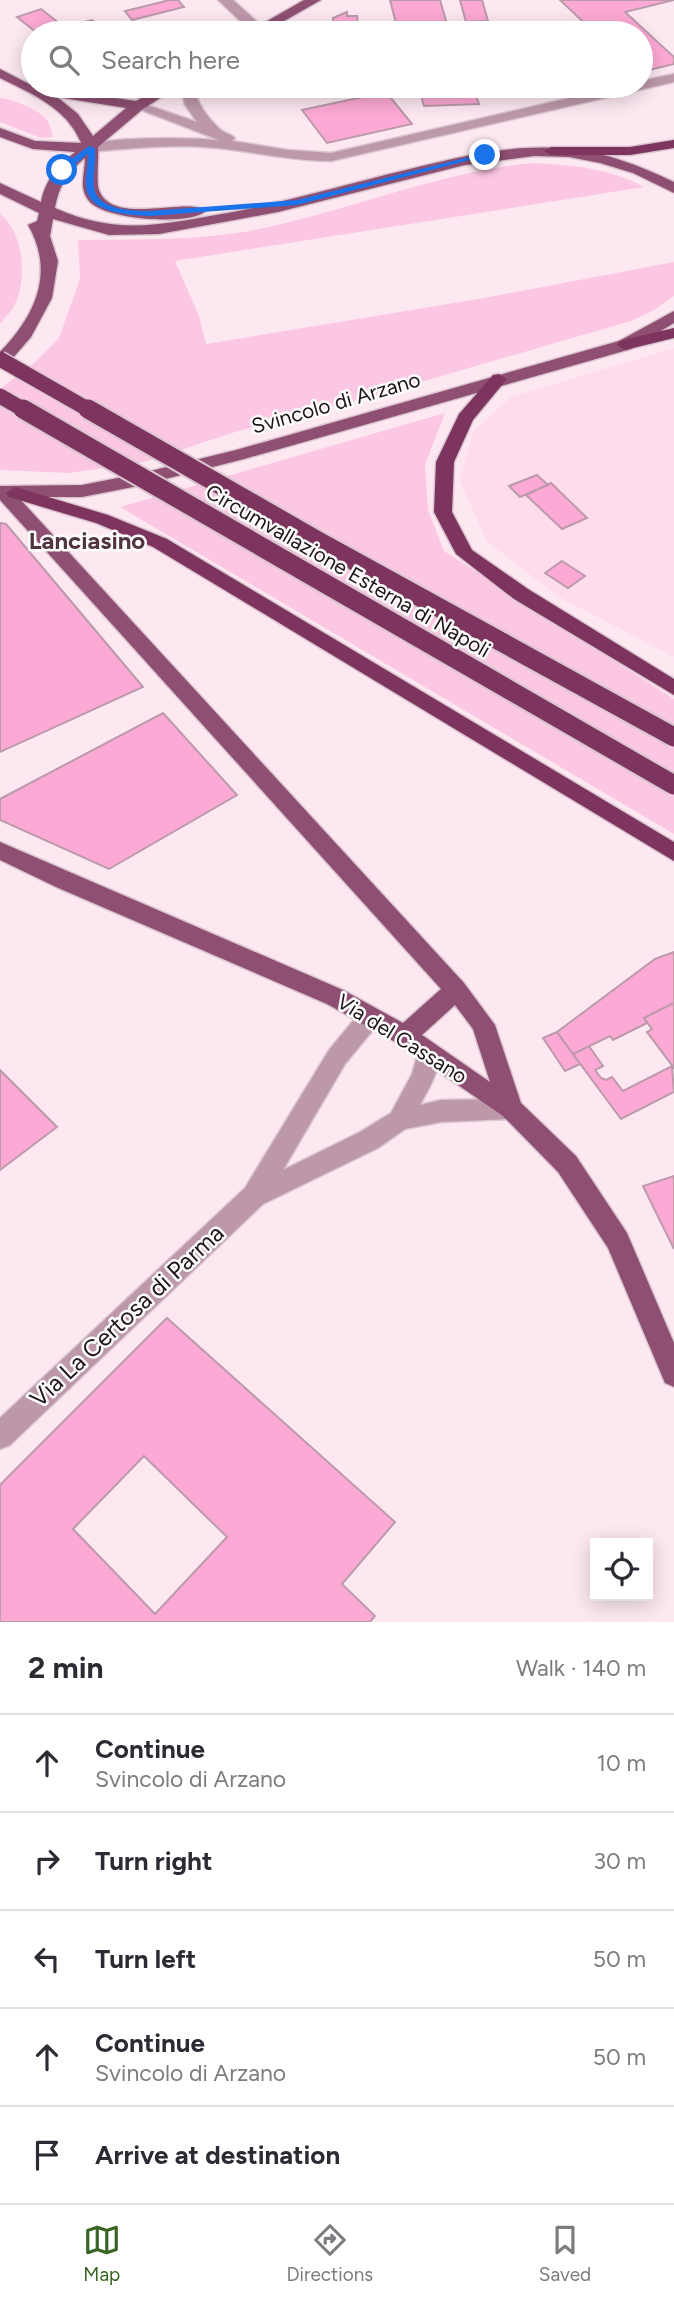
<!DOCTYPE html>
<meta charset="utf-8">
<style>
body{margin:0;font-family:Figtree,sans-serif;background:#f2f2f3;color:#2b2b33}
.controls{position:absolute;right:21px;bottom:21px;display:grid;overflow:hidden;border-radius:0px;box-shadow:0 4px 18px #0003}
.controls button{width:63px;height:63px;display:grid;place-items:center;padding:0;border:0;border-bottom:2px solid #e1e1e2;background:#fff;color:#2b2b33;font:35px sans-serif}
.stop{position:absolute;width:21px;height:21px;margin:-16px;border:5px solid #1a73e8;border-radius:50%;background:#fff}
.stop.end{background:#1a73e8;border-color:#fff;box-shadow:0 2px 7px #0008}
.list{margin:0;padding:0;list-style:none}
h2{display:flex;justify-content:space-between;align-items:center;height:91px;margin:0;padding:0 28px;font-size:30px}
h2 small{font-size:23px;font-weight:400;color:#7c7c81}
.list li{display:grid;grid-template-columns:46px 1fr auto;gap:21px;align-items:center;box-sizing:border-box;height:98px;padding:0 28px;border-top:2px solid #e1e1e2}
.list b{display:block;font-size:26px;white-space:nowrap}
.list p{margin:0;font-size:23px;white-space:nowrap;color:#7c7c81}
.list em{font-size:23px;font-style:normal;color:#7c7c81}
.icon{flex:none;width:38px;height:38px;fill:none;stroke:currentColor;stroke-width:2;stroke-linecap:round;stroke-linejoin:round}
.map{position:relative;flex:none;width:674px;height:1622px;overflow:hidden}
.search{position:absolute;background:#fff;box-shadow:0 4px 18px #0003;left:21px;right:21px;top:21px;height:77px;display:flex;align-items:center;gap:18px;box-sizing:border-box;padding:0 24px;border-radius:38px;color:#7c7c81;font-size:26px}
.sheet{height:581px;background:#fff}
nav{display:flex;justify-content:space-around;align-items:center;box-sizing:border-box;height:98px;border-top:2px solid #e1e1e2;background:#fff;font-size:19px;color:#7c7c81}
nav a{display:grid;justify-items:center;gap:4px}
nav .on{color:#386523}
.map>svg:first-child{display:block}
.built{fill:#fedcec}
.green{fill:#fcc7e2}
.building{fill:#fda9d5;stroke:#bb9aaa;stroke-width:2;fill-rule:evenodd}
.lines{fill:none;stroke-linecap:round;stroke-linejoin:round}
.minor-casing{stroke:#dac6cf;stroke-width:3}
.major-casing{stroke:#dac6cf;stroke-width:3}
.highway-casing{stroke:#dac6cf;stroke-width:3}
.minor{fill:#bd98ab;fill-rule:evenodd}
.major{fill:#8f4f72;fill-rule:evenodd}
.highway{fill:#7d345e;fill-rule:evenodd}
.highway-bridge-far1-casing{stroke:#dac6cf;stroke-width:18;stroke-linecap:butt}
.highway-bridge-casing{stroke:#dac6cf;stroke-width:23;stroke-linecap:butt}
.highway-bridge-far1{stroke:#7d345e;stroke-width:15}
.highway-bridge{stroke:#7d345e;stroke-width:19}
.route{fill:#1a73e8}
.labels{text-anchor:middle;stroke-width:5;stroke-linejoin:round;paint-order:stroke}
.street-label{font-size:21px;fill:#20141a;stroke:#fcfcfc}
.quarter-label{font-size:24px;font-weight:bold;fill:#503442;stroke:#fcfcfc}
.near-street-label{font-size:24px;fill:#20141a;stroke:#fcfcfc}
</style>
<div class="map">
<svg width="674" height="1622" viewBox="0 0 674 1622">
<rect width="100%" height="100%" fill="#fde8f2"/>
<path class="built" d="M 674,348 L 674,657 L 557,596 L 487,541 L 459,479 L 474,431 L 511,397 Z"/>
<path class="green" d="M 0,98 C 10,98 42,111 47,120 C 50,124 51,132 53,137 L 41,138 L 0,122 Z
M 534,163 C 573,165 609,168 644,187 L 175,261 L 199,316 L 206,344 L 484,298 L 674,262 L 674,296 L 654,310 L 631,321 L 376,395 L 235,432 L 144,462 L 69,473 L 0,470 L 0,389 L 34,363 L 59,338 L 80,279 L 78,240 C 140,239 204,241 264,228 C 354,209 442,171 534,163 Z
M 0,214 C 24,233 28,279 14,306 C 11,312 4,318 0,324 Z
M 445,413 L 425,465 L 428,510 L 444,551 L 674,699 L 674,834 L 120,507 Z"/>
<path class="building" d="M 170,0 L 178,0 L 184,7 L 132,20 L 125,11 Z
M 390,0 L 440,0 L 447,24 L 397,27 Z
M 460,0 L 482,0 L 488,21 L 466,22 Z
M 560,0 L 674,0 L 625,12 L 674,57 L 674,64 L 641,72 L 641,33 L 595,33 Z
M 41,9 L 63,26 L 37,33 L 17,17 Z
M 347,12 L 347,16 L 357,16 L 358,26 L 368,26 L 368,33 L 333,33 L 333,18 Z
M 92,20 L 101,27 L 112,24 L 123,33 L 92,33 L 80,23 Z
M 439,86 L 472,86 L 479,104 L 424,106 L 419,88 Z
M 386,92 L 412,124 L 327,143 L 302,110 Z
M 537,475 L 548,485 L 520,497 L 509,486 Z
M 551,483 L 587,518 L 562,529 L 526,495 Z
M 0,523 L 6,524 L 143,687 L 0,752 Z
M 562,561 L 585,576 L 568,588 L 545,573 Z
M 163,713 L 237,795 L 109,869 L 0,820 L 0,799 Z
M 674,952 L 674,1003 L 644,1018 L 647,1023 L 613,1040 L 610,1036 L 573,1054 L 557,1032 L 655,959 Z
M 674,1003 L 674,1068 L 647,1032 L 652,1029 L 644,1018 Z
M 557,1032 L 580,1064 L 565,1071 L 543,1038 Z
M 589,1046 L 603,1066 L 595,1070 L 601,1078 L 606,1080 L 612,1077 L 623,1091 L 672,1066 L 674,1092 L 621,1119 L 573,1054 Z
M 0,1070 L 57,1127 L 0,1170 Z
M 674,1176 L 674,1249 L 643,1186 Z
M 167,1318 L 395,1522 L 342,1584 L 375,1616 L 370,1622 L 0,1622 L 0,1485 ZM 144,1456 L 227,1537 L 155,1614 L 73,1529 Z"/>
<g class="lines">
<g class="minor-casing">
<path id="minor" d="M 218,0 L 233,0 L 263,27 L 263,33 L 253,33 Z
M 674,74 L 674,82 L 331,161 C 292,161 255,152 217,148 C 175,144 133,148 91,152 L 84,148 C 98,135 196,138 219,140 L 131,106 L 138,102 L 197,122 L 185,105 L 180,86 L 194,86 C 197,105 208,118 221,130 C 224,133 231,134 235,138 L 232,141 L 288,150 L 331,153 L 622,86 L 641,86 L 641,81 Z
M 370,1007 L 378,1010 L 381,1017 L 378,1024 L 345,1064 L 283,1170 L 360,1132 L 391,1113 L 412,1074 L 420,1045 L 428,1042 L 436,1045 C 445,1064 429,1088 420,1105 L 441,1100 L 511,1099 L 519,1102 L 523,1109 L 519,1116 L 511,1119 L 441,1122 L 405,1129 L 378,1148 L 263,1204 L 10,1445 L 0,1449 L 0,1418 L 245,1188 L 329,1050 L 362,1010 Z"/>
</g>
<g class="major-casing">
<path id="major" d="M 304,0 L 321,0 L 263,33 L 246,33 Z
M 0,69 L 33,86 L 136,101 L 162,86 L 179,86 L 143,109 L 98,147 C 99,159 96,182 99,190 C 112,227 190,196 206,211 C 190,226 104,220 89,201 C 78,188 85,173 85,158 C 67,173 59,186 55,208 C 114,234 155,226 216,215 C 280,204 343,185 406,170 C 459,157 514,143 569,149 C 606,152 640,166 674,182 L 674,193 L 633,173 L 600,163 L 569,157 L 534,156 L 465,165 L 278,212 L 159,234 L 109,235 L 53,219 L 50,236 L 58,261 L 52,298 L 31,337 L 6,366 L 0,367 L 0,352 C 36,315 55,272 28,225 L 37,221 L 39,213 L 0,194 L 0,183 L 41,202 C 45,180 58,166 75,152 L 33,149 L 0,137 L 0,128 L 35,141 L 81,143 C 67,108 32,94 0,78 ZM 57,97 L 126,108 L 93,136 L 78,114 Z
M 674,311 L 674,323 L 631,349 L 244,459 L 138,486 L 82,497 L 18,497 L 464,983 L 495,1025 L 521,1103 L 576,1156 L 627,1233 L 674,1343 L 674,1387 L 665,1383 L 608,1248 L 558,1172 L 503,1116 L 397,1043 L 327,1004 L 56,887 L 0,860 L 0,842 L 343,990 L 403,1023 L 441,989 L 0,500 L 0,486 L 82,485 L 138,474 L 236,450 L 619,341 ZM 455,1005 L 473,1029 L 490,1082 L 422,1035 Z"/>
</g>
<g class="highway-casing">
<path id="highway" d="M 674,140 L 674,148 L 630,155 L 551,155 L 544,151 L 551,147 L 630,147 Z
M 674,328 L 674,338 L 625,350 L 617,345 L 619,341 Z
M 499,374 L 507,379 L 473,420 L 454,462 L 452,512 L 472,550 L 528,589 L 674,679 L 674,695 L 514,599 L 456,554 L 434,512 L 436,462 L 459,414 L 493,375 Z
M 15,487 L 108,515 L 167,539 L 674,842 L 674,861 L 153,547 L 96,523 L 9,497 L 6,493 Z"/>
</g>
<use href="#minor" class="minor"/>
<use href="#major" class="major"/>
<use href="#highway" class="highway"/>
<g class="highway-bridge-far1-casing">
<path id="highway-bridge-far1" d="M 0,359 L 91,411
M 0,396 L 26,411"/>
</g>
<g class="highway-bridge-casing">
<path id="highway-bridge" d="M 23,409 L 674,785
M 88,409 L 318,541 L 674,737"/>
</g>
<use href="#highway-bridge-far1" class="highway-bridge-far1"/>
<use href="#highway-bridge" class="highway-bridge"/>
</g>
<path class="route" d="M 89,146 L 95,148 C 96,161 93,175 94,187 C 96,210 133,211 150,211 L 297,200 L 485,153 L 489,155 L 297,205 L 150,216 C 130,215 89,214 86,187 C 85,177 88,165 88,154 L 65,172 L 59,172 L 59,168 Z"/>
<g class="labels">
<g class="street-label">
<text transform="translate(336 403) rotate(-16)" y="7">Svincolo di Arzano</text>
<text transform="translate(348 571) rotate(30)" y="7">Circumvallazione Esterna di Napoli</text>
<text transform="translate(402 1039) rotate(32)" y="7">Via del Cassano</text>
</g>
<g class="quarter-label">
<text x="87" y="549">Lanciasino</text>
</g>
<g class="near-street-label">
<text transform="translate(127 1316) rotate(-43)" y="8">Via La Certosa di Parma</text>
</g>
</g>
</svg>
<div class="controls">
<button><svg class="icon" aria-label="locate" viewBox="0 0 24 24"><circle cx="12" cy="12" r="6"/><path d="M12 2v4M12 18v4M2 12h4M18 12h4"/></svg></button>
</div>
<div class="stop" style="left:62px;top:170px"></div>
<div class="stop end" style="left:485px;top:155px"></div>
<div class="search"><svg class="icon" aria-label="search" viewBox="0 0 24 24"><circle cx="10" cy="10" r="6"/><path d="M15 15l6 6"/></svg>Search here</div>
</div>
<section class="sheet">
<h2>2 min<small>Walk · 140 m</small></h2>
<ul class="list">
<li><svg class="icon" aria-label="ahead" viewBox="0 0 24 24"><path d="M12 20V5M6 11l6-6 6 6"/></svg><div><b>Continue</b><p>Svincolo di Arzano</p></div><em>10 m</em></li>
<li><svg class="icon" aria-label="right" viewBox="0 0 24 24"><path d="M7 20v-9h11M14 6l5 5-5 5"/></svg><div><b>Turn right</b></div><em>30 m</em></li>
<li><svg class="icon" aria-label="left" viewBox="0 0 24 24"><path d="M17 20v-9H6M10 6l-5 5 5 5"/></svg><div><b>Turn left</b></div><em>50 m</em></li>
<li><svg class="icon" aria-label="ahead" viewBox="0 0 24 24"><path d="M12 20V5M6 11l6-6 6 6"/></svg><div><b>Continue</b><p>Svincolo di Arzano</p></div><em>50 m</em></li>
<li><svg class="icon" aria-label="arrive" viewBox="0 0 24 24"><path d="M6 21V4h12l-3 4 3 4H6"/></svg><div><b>Arrive at destination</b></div></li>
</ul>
</section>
<nav>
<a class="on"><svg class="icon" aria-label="map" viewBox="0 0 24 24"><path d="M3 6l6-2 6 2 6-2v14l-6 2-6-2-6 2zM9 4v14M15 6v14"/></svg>Map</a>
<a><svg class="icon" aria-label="directions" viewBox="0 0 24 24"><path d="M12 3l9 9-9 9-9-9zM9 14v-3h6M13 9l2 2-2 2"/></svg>Directions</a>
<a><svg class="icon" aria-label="saved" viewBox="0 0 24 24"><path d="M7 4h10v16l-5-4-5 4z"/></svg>Saved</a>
</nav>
